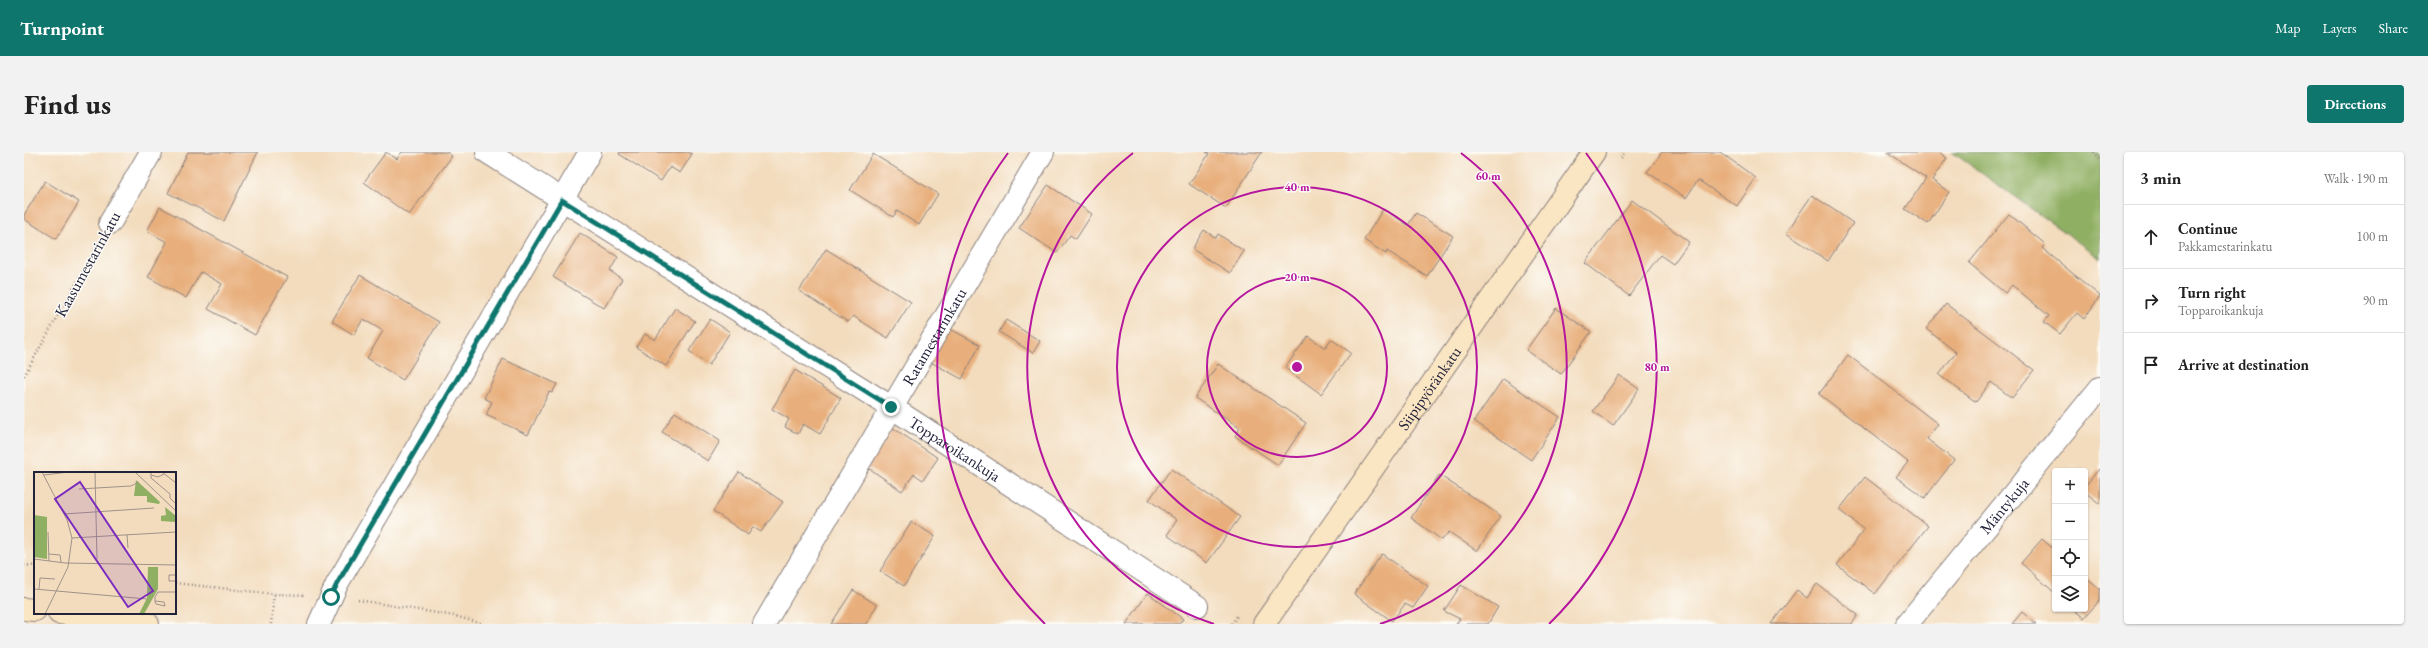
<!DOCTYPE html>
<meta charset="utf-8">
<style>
body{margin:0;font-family:"EB Garamond",serif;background:#f2f2f2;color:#222}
.controls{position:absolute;right:12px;bottom:12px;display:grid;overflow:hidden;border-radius:4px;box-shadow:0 1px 3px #0004}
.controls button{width:36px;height:36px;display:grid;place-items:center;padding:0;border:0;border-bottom:1px solid #e0e0e0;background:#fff;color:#222;font:20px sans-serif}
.stop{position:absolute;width:12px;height:12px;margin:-9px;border:3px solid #0f766e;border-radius:50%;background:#fff}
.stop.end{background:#0f766e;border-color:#fff;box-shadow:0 1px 4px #0008}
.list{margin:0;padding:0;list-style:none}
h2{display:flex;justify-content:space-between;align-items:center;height:52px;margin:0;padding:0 16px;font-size:17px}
h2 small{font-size:13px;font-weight:400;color:#767676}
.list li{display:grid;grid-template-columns:26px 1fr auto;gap:12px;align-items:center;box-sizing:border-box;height:64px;padding:0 16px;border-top:1px solid #e0e0e0}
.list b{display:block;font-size:15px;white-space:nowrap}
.list p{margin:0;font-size:13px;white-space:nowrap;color:#767676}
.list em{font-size:13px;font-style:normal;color:#767676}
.icon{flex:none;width:22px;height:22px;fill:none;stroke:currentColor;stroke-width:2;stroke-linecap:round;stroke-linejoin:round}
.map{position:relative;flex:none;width:2076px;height:472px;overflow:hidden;border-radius:4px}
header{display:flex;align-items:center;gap:24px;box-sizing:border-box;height:56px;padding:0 20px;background:#0f766e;color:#fff}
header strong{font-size:19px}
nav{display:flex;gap:22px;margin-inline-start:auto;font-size:14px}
.intro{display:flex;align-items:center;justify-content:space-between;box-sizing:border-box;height:96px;padding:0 24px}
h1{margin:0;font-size:28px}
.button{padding:10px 18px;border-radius:4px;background:#0f766e;color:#fff;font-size:14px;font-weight:700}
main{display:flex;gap:24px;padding:0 24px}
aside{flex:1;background:#fff;border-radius:4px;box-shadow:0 1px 3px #0004}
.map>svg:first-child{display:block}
.forest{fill:#8faf62;stroke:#58684e}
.building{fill:#e8af7b}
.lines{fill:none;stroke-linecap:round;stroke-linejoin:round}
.street-casing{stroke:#8a7f7c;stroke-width:24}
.secondary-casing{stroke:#8a7f7c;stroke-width:24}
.path{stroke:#8a7f7c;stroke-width:2.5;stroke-dasharray:1 3;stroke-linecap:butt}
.street{stroke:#fff;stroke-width:22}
.secondary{stroke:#fbe6c3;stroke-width:22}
.route{stroke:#0f766e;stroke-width:5}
.ring{fill:none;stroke:#b5179e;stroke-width:2}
.labels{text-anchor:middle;stroke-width:3;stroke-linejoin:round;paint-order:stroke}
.street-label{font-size:16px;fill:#22223b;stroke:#fdfcf7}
.inset-road{fill:none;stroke:#9f9289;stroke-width:1}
.view{fill:#7b2cbf;fill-opacity:0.15;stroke:#7b2cbf;stroke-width:2}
.inset-edge{fill:none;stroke:#22223b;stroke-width:2}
.centre{fill:#b5179e;stroke:#fdfcf7;stroke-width:2}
.ring-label{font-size:12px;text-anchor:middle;font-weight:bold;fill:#b5179e;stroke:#fdfcf7;stroke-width:3;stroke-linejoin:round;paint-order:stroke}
</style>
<header>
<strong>Turnpoint</strong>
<nav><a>Map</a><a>Layers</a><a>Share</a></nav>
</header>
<div class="intro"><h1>Find us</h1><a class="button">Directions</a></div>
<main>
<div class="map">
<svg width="2076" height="472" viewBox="0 0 2076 472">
<rect width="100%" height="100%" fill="#fdfcf7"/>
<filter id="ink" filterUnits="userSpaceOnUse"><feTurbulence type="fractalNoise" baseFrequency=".025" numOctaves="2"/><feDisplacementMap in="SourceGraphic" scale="8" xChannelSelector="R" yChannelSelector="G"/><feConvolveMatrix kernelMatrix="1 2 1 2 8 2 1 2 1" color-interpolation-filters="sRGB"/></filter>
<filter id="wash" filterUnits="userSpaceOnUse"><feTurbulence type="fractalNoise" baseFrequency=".012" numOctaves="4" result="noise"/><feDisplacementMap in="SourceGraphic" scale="16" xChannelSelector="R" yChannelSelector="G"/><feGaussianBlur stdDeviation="0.9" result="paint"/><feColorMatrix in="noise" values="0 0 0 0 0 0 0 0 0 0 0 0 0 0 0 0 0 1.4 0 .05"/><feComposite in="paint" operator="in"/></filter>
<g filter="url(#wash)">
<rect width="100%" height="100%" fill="#f3dcbd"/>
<path class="forest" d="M 1928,0 L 2076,0 L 2076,106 Z"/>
<g id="blocks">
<path class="building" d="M 164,0 L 234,0 L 200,69 L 144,41 Z
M 362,0 L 373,7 L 378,0 L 423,0 L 428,4 L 385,63 L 340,30 Z
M 596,0 L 664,0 L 668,2 L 656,21 L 646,15 L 637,29 L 595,2 Z
M 1182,0 L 1238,0 L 1202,56 L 1165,32 L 1185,2 Z
M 1638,0 L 1696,0 L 1732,26 L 1713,54 L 1674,28 L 1662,46 L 1623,20 Z
M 1863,0 L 1915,0 L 1923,6 L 1908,28 L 1925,40 L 1904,72 L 1881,57 L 1902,26 Z
M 849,2 L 914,42 L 895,73 L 873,59 L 869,65 L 826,38 Z
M 21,29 L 55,50 L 32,87 L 0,67 L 0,63 Z
M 1024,33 L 1068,62 L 1052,87 L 1046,83 L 1033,101 L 995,76 Z
M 1788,43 L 1829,71 L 1804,109 L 1762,81 Z
M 1608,48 L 1665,90 L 1649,112 L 1636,103 L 1605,144 L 1561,111 Z
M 136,55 L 263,125 L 231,183 L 184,157 L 198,132 L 177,120 L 162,146 L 124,125 L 143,90 L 123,79 Z
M 1359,57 L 1384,73 L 1392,61 L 1429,84 L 1403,124 L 1363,99 L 1362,102 L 1340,88 Z
M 1985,62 L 2021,92 L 2018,96 L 2076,144 L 2060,167 L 2053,161 L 2036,182 L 2020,170 L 2025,164 L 1988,133 L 1981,141 L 1945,111 Z
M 1180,78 L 1192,86 L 1194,82 L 1220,99 L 1206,121 L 1168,97 Z
M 556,81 L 594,105 L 586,119 L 598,127 L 580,156 L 529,125 Z
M 802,97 L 887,150 L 864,186 L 829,164 L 824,170 L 775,139 Z
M 336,123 L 415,170 L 379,228 L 343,206 L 359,179 L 339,167 L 330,183 L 308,169 Z
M 1922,152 L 2010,218 L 1988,246 L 1967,230 L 1952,250 L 1915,223 L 1932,200 L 1902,177 Z
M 651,156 L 671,169 L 642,214 L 612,195 L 621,182 L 631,188 Z
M 1532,156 L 1567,180 L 1537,222 L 1502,198 Z
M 686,167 L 706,180 L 685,213 L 665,199 Z
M 982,168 L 1016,189 L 1009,201 L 975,180 Z
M 919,173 L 956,193 L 938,227 L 901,207 Z
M 1284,184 L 1301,196 L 1307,187 L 1327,201 L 1297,242 L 1261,216 Z
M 1824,203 L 1914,272 L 1903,287 L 1930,308 L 1901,346 L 1872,325 L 1884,310 L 1795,242 Z
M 479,207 L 533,232 L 528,241 L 525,240 L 504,283 L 462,263 L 468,250 L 460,246 Z
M 1194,212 L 1282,271 L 1254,313 L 1211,284 L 1216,276 L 1171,246 Z
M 771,218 L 817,246 L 796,282 L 779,272 L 774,282 L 761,275 L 765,267 L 748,257 Z
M 1595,223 L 1615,237 L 1589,274 L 1569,259 Z
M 1479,227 L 1536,265 L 1507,308 L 1450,269 Z
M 651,260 L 696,289 L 684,309 L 638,280 Z
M 869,276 L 914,306 L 899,328 L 890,322 L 878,339 L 843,315 Z
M 2076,316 L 2076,352 L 2061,340 L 2061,334 Z
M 1147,317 L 1216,365 L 1183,411 L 1143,383 L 1153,368 L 1125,348 Z
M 715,320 L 759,350 L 737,380 L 729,375 L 724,383 L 689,359 Z
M 1415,323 L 1477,364 L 1453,399 L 1425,380 L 1418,388 L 1387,366 Z
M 1841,325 L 1904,374 L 1851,442 L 1813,413 L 1840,378 L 1815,358 Z
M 887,370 L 911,384 L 880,434 L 856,419 Z
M 2018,387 L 2031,398 L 2031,441 L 1997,411 Z
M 1358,402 L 1404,434 L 1389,456 L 1381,452 L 1368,469 L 1330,442 Z
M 2061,424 L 2076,437 L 2076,448 L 2060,466 L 2049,457 L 2061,457 Z
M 1793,432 L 1834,463 L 1828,472 L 1747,472 L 1773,438 L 1783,446 Z
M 1437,433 L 1474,455 L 1464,472 L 1432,472 L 1436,467 L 1420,459 Z
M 829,438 L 853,453 L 842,472 L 807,472 Z
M 1124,441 L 1159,467 L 1155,472 L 1102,472 Z
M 1998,460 L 2012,472 L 1988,472 Z"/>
</g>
</g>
<g filter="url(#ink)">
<use href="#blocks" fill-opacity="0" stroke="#8a7f7c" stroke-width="1"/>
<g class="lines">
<g class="street-casing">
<g id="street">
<path id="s1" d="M 463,0 L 867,255 L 1173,454"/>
<path d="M 86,71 L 127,0"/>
<path d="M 295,472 L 313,432 L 566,0"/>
<path id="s2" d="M 740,472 L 1019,0"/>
<path id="s3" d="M 1883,472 L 2076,236"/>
</g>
</g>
<g class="secondary-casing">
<g id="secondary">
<path d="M 0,457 L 11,458"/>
<path d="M 35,461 L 124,472"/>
<path id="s4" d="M 1240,472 L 1570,0"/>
</g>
</g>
<path class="path" d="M 2070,0 L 2076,7
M 1597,6 L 1601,0
M 0,224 L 73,94
M 0,413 L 11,414
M 151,431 L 250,442 L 280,443
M 334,448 L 431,464 L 459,472
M 247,472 L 250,442
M 1208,472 L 1213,464"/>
<use href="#street" class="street"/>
<use href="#secondary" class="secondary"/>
</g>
</g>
<g class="lines" filter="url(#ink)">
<path class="route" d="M 307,445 L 313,432 L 538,48 L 867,255"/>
</g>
<g class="ring">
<circle cx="1273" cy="215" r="90"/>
<circle cx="1273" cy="215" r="180"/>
<path d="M1190 472A270 270 0 0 1 1109 1M1437 1A270 270 0 0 1 1356 472"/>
<path d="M1021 472A360 360 0 0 1 984 1M1562 1A360 360 0 0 1 1525 472"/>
</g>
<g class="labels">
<g class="street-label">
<text transform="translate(63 112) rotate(-61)" y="6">Kaasumestarinkatu</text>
<text dy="6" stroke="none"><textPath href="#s2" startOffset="334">Ratamestarinkatu</textPath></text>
<text dy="6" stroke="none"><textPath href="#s4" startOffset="288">Siipipyöränkatu</textPath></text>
<text dy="6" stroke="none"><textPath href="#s1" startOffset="554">Topparoikankuja</textPath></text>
<text dy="6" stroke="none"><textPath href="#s3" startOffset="153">Mäntykuja</textPath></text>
</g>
</g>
<g transform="translate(10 320)">
<rect width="142" height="142" fill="#f3dcbd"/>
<path d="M 102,8 L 126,30 L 125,32 L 113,30 L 113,24 L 100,24 ZM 131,35 L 142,44 L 142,55 L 141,50 L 127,49 L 127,44 L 132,43 ZM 0,43 L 13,45 L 13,87 L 0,85 ZM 114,95 L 124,95 L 124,117 L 110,142 L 105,142 L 113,126 Z" fill="#8faf62"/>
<path class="inset-road" d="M 8,0 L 33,48 L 38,66 L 34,95 L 11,142M 61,0 L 63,87M 101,0 L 142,39M 117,0 L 117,6 L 136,22 L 136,26 L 142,32M 128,0 L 142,11M 10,3 L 35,0M 117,3 L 124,5 L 130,2M 45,17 L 97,14 L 105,10M 30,42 L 120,36M 14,60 L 15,89M 93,63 L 94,76M 38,66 L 142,60M 15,82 L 26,83 L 27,90M 0,87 L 31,91 L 142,93M 142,103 L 135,103 L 135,109 L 142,109M 0,117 L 113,127M 5,117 L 6,106 L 21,107M 121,129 L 130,130 L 131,134 L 122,132 L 121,130 L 121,125 L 124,120 L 142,120"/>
<path class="view" d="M 46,10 L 119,119 L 94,135 L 21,27 Z"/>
<rect width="142" height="142" class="inset-edge"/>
</g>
<circle cx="1273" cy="215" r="6" class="centre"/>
<g class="ring-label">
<text x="1464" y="28">60 m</text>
<text x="1273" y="39">40 m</text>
<text x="1273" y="129">20 m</text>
<text x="1633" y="219">80 m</text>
</g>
</svg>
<div class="controls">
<button>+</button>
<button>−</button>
<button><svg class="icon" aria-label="locate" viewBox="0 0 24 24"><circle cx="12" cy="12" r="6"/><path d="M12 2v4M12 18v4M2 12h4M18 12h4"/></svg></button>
<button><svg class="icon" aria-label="layers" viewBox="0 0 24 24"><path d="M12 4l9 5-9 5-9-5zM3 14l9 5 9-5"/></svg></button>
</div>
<div class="stop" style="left:307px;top:445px"></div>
<div class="stop end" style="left:867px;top:255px"></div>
</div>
<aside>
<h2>3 min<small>Walk · 190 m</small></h2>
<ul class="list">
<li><svg class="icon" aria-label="ahead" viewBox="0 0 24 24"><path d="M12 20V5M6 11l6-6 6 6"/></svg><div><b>Continue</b><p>Pakkamestarinkatu</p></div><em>100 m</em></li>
<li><svg class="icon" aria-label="right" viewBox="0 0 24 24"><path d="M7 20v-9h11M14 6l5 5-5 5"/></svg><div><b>Turn right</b><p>Topparoikankuja</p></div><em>90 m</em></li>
<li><svg class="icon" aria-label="arrive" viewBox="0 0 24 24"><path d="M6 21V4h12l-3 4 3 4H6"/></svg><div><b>Arrive at destination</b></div></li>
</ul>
</aside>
</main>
